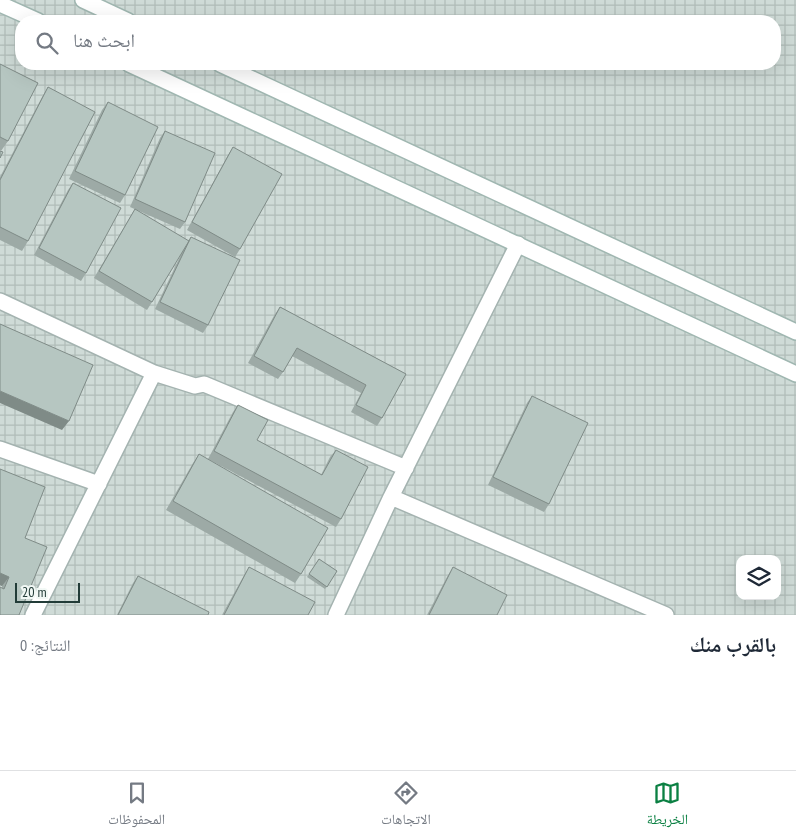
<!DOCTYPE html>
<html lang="ar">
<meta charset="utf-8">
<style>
body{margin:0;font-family:"PT Sans Narrow","Noto Naskh Arabic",sans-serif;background:#f6f6f7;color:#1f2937;direction:rtl}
.controls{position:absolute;right:15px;bottom:15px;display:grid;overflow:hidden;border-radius:10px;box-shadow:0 5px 20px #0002}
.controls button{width:45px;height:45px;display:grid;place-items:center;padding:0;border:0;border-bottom:1px solid #e0e1e3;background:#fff;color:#1f2937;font:25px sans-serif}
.scale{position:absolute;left:15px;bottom:12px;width:65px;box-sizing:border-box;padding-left:5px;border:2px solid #223c38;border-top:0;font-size:14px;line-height:18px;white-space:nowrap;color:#223c38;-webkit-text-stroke:4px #f1f8f5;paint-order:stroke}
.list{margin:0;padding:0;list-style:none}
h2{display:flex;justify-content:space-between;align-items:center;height:65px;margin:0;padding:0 20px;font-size:21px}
h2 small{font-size:16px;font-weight:400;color:#747a83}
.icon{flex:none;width:28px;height:28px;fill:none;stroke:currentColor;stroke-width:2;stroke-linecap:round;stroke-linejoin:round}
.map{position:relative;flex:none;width:796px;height:615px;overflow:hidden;direction:ltr}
.search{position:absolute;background:#fff;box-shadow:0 5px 20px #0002;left:15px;right:15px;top:15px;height:55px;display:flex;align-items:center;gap:12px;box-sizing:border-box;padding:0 18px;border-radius:20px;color:#747a83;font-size:19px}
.sheet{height:155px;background:#fff}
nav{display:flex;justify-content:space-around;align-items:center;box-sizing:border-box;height:70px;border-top:1px solid #e0e1e3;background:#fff;font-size:14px;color:#747a83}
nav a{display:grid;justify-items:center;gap:2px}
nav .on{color:#0b8043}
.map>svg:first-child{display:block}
.industrial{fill:url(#industrial-grid);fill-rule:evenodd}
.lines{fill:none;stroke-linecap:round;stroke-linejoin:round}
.street-casing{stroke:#a4b3b0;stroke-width:18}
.secondary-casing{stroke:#a0b7b1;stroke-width:18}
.street{stroke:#fff;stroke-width:15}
.secondary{stroke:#fff;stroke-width:15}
.wall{fill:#9daaa6}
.shaded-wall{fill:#7f8b87}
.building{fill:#b6c6c1;stroke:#7f8b87}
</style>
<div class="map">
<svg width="796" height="615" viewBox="0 0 796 615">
<defs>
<pattern id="industrial-grid" width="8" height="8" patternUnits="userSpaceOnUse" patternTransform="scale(1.25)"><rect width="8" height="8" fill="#cfdbd7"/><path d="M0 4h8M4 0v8" fill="none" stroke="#b1bdb9"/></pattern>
</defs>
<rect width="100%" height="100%" fill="#e1ebe8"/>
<path class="industrial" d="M 0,0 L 796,0 L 796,615 L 0,615 ZM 21,21 L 775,21 L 775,64 L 21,64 ZM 740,559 L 777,559 L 777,596 L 740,596 Z"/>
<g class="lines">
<g class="street-casing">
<path id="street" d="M 0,301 L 154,373 L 33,615
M 154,373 L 195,386 L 204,384 L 406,468
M 0,449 L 99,484
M 391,497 L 666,615
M 336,615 L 391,497 L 518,244"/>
</g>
<g class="secondary-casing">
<path id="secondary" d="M 83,0 L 128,21
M 0,4 L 38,21
M 129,64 L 796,374
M 220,64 L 796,332"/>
</g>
<use href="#street" class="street"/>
<use href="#secondary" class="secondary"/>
</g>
<path class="wall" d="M 0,64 L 8,141 L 1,151 L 0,150 Z
M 48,87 L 28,241 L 22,251 L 0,240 L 0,177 L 42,97 Z
M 108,102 L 125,195 L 120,203 L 69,179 L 102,110 Z
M 165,131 L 185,222 L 180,229 L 130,207 L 160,138 Z
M 233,147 L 240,249 L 235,257 L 187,230 L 228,155 Z
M 73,183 L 86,273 L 81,281 L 34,255 L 68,190 Z
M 135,209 L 187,242 L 191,237 L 208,325 L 203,333 L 155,309 L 185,246 L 152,302 L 147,310 L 94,278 L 130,217 Z
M 280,307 L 406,374 L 382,418 L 377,426 L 351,412 L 361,393 L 292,356 L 283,372 L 278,379 L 248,363 L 275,314 Z
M 532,396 L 549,504 L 544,512 L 488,485 L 527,403 Z
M 238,405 L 257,440 L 321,475 L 330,457 L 336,450 L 341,519 L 336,527 L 208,459 L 233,412 Z
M 199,454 L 301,574 L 295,583 L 166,510 L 193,463 Z
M 0,469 L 25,538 L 19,615 L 2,588 L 2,586 L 0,585 Z
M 319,559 L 337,571 L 325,589 L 307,577 Z
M 249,567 L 308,615 L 222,615 L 243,577 Z
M 453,567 L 497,615 L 427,615 L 447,577 Z
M 138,576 L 208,615 L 117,615 L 133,583 Z"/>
<path class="shaded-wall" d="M 0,391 L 69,421 L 62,430 L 0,403 Z
M 0,573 L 9,577 L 2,586 L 0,585 Z"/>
<path class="building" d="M 0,64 L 38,83 L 8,141 L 0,137 Z
M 48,87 L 95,112 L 28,241 L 0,227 L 0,180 Z
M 108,102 L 158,127 L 125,195 L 75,171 Z
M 165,131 L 215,153 L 185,222 L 135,199 Z
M 233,147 L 282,174 L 240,249 L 192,222 Z
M 0,151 L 3,152 L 0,158 Z
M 73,183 L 121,208 L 86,273 L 39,248 Z
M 135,209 L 189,241 L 152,302 L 99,271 Z
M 191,237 L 240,260 L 208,325 L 160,302 Z
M 280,307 L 406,374 L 382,418 L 356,405 L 366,385 L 297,348 L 283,372 L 254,356 Z
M 0,324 L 93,365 L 69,421 L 0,391 Z
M 532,396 L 588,423 L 549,504 L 493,477 Z
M 238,405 L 268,420 L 257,440 L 322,475 L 336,450 L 368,467 L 341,519 L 214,451 Z
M 199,454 L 328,528 L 301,574 L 173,501 Z
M 0,469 L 45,487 L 25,538 L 47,547 L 19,615 L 0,615 L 0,587 L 4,589 L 9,577 L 0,573 Z
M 319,559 L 337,571 L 327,587 L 309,574 Z
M 249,567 L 315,602 L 308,615 L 224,615 Z
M 453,567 L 507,595 L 497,615 L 429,615 Z
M 138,576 L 209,612 L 208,615 L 118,615 Z"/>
</svg>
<div class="controls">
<button><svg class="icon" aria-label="layers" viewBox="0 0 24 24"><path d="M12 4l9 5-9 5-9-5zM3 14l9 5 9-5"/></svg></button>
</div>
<div class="scale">20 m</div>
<div class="search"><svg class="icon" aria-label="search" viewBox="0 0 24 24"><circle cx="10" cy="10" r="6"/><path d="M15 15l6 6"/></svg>ابحث هنا</div>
</div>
<section class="sheet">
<h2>بالقرب منك<small>النتائج: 0</small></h2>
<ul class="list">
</ul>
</section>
<nav>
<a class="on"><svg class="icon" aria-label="map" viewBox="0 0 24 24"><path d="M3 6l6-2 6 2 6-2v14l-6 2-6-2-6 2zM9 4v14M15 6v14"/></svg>الخريطة</a>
<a><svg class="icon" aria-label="directions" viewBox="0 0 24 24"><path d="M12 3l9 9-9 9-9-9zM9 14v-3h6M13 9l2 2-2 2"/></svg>الاتجاهات</a>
<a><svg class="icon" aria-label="saved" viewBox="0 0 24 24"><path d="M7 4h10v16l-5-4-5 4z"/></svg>المحفوظات</a>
</nav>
